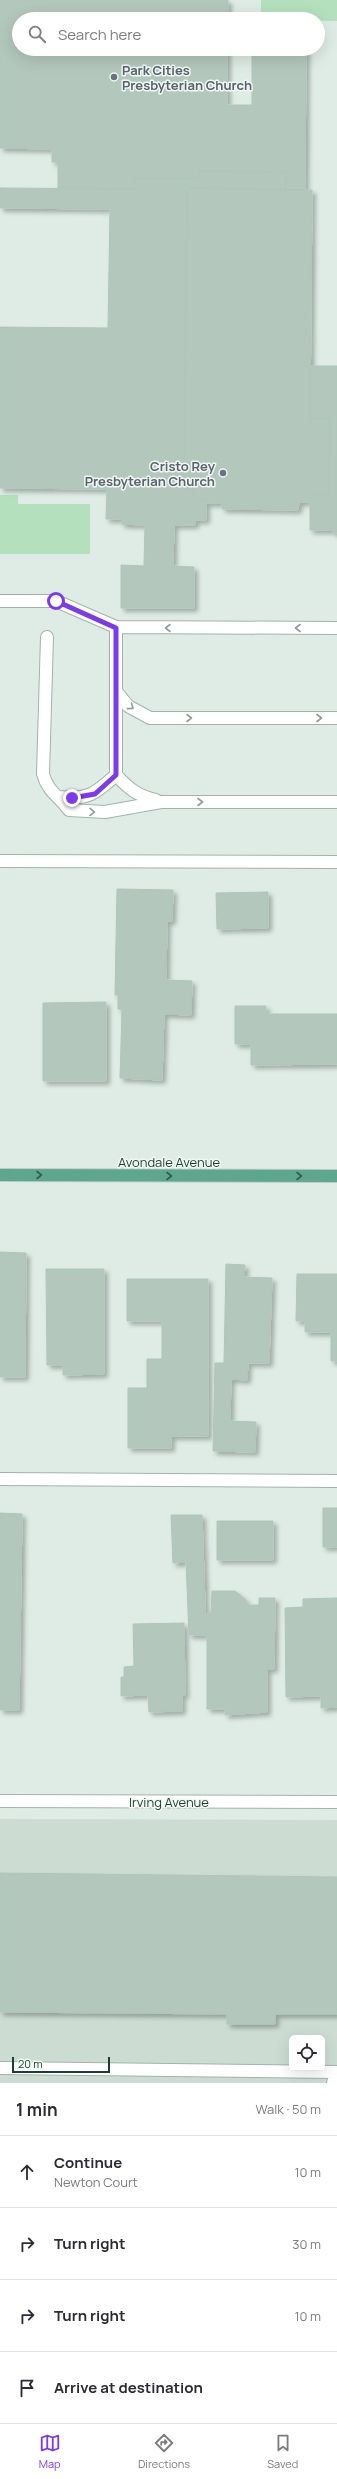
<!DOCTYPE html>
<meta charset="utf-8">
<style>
body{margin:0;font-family:Manrope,sans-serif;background:#f2f2f3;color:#2b2b33}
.controls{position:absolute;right:12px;bottom:12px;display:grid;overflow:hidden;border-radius:6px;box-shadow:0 4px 16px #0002}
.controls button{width:36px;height:36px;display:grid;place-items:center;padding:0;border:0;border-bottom:1px solid #e1e1e2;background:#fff;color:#2b2b33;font:20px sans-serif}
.scale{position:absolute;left:12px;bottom:10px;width:98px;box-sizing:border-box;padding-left:4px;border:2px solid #1e3d32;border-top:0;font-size:11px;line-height:14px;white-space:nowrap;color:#1e3d32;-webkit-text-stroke:3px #eff8f3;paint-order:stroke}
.stop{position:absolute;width:12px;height:12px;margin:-9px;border:3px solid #7c3aed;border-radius:50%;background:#fff}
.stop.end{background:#7c3aed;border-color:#fff;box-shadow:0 1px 4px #0008}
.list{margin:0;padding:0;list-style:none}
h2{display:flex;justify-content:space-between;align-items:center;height:52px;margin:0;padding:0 16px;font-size:17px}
h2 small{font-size:13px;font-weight:400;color:#7c7c81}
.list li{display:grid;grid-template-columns:26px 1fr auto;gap:12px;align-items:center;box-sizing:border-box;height:72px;padding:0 16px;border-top:1px solid #e1e1e2}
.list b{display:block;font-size:15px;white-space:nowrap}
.list p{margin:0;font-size:13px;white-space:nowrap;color:#7c7c81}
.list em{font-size:13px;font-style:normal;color:#7c7c81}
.icon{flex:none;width:22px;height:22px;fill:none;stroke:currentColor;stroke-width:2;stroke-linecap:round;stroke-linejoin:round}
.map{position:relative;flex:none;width:337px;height:2083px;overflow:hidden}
.search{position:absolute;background:#fff;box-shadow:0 4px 16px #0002;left:12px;right:12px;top:12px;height:44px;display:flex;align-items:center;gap:10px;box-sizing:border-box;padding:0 14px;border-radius:22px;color:#7c7c81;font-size:15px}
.sheet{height:340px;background:#fff}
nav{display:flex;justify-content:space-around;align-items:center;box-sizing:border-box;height:56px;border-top:1px solid #e1e1e2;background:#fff;font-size:11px;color:#7c7c81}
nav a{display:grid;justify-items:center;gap:2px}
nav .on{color:#7c3aed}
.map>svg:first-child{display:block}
.built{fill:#ccdcd3;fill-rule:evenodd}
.green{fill:#b4e0bd}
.building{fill:#b3c7bd;stroke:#b0c6bb;filter:url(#shadow)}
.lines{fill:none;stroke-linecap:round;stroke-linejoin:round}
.minor-casing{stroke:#a1b4ac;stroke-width:14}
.major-casing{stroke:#c0c9c6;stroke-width:14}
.minor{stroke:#fff;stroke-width:12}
.major{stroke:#5da78e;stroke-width:12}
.oneway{stroke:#8e9e98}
.oneway2{stroke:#315d4e}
.route{stroke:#7c3aed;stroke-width:5}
.worship-dot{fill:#6b7280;stroke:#eff8f3;stroke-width:1.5}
.labels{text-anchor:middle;stroke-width:3;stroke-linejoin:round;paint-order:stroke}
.worship-label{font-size:13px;font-weight:bold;fill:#5b616d;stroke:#eff8f3;text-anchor:start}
.street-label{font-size:13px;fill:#1e3d32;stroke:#eff8f3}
</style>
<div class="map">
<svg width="337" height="2083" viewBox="0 0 337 2083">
<defs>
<filter id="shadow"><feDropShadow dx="3.5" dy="3.5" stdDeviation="2" flood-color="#0004"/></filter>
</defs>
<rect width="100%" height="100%" fill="#deece5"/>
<path class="built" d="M 0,1819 L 337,1820 L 337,2083 L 0,2083 ZM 292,2038 L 322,2038 L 322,2068 L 292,2068 Z"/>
<path class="green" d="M 261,0 L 337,0 L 337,21 L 261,19 Z
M 0,495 L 18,495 L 18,504 L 90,504 L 90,554 L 0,554 Z"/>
<path class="building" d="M 0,0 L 228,0 L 228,19 L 19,19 L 19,49 L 227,49 L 227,105 L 252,105 L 252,49 L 306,49 L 305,190 L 285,190 L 285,172 L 199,171 L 199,178 L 134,178 L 134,189 L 58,188 L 58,162 L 52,162 L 52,149 L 0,148 Z
M 199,171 L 285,172 L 285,190 L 187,188 L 184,490 L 193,490 L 193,499 L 206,499 L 206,520 L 195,520 L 195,525 L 174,525 L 173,566 L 194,567 L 194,608 L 121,608 L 121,565 L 144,566 L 145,525 L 121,524 L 122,519 L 106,519 L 107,489 L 0,488 L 0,327 L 108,328 L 110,209 L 0,208 L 0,188 L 134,189 L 134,178 L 199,178 Z
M 187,188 L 312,190 L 310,418 L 330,418 L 329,494 L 310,494 L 310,502 L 299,502 L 298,510 L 222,509 L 222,503 L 206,503 L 206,499 L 193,499 L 193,490 L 184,490 Z
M 310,366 L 337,366 L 337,533 L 333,533 L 333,530 L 310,530 L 310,494 L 329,494 L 330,418 L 310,418 Z
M 117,889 L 173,890 L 172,921 L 167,921 L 166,980 L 192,981 L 191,1015 L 164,1014 L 162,1080 L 120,1078 L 122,1009 L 118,1009 L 118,995 L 115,995 Z
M 268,892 L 268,928 L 217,929 L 216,893 Z
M 106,1002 L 106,1081 L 43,1081 L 43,1003 Z
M 235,1006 L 266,1006 L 266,1014 L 337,1014 L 337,1064 L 251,1065 L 251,1044 L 235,1044 Z
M 0,1252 L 26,1253 L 25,1377 L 0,1377 Z
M 226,1264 L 245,1265 L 244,1277 L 272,1278 L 269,1363 L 248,1363 L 247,1380 L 231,1379 L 230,1421 L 256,1422 L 255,1452 L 213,1451 L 215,1363 L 224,1363 Z
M 46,1269 L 104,1269 L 104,1374 L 63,1375 L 63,1365 L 47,1365 Z
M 297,1274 L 337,1274 L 337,1361 L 331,1361 L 331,1332 L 305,1332 L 305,1321 L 296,1321 Z
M 127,1279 L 208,1279 L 208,1436 L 171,1436 L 171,1448 L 128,1448 L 128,1388 L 147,1388 L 147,1359 L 162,1359 L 162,1321 L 127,1321 Z
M 323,1508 L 337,1508 L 337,1547 L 323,1547 Z
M 0,1513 L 22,1514 L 19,1710 L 0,1710 Z
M 171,1515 L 202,1515 L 206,1635 L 189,1635 L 186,1562 L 173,1563 Z
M 217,1521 L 273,1521 L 273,1560 L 217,1560 Z
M 212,1591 L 235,1591 L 246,1600 L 246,1605 L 259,1605 L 259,1598 L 275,1598 L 274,1669 L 267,1669 L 267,1712 L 225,1715 L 225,1709 L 207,1709 L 207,1613 L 211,1613 Z
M 337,1598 L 337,1707 L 321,1708 L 321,1696 L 286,1697 L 285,1608 L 303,1607 L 303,1599 Z
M 184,1623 L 185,1695 L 182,1695 L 182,1711 L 149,1712 L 148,1695 L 121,1696 L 121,1677 L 124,1677 L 124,1667 L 134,1666 L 133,1624 Z
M 0,1873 L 337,1877 L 337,2014 L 275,2014 L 275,2024 L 227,2024 L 227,2014 L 0,2012 Z"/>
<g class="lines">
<g class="minor-casing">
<path id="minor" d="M 0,601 L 56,601 L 116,627 L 337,628
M 116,627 L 116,775 C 129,789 138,796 156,800
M 47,637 L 43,774 C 48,792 58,795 69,810 L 105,812 L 161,802 L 337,802
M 116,691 L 128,706 L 150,718 L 337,718
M 59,797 C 88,800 95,794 116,775
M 0,861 L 337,862
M 0,1479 L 337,1481
M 0,1801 L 337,1802
M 0,2068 L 336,2072 L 333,2083"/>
</g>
<g class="major-casing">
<path id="major" d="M 0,1175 L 337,1176"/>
</g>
<use href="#minor" class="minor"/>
<use href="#major" class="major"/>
</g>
<defs><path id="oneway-chevron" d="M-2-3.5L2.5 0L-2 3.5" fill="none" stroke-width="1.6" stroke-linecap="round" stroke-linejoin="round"/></defs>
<g class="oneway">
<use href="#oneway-chevron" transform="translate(168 628) rotate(-180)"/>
<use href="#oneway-chevron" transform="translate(298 628) rotate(-180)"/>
<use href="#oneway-chevron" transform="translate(131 707) rotate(37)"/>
<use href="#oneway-chevron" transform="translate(189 718)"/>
<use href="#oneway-chevron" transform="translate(319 718)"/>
<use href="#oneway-chevron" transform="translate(200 802)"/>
<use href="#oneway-chevron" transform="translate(92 812) rotate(1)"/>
</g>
<g class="oneway2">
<use href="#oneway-chevron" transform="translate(39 1175)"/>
<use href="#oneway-chevron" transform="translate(169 1176)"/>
<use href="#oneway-chevron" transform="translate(299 1176)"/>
</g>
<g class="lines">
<path class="route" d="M 56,601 L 116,628 L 116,775 L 95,794 L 72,798"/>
</g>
<g class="worship-dot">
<circle cx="114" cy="77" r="4"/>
<circle cx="223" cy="473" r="4"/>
</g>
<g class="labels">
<g class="worship-label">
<text x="122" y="75">Park Cities<tspan x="122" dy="15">Presbyterian Church</tspan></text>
<text x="215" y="471" text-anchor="end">Cristo Rey<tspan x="215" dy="15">Presbyterian Church</tspan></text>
</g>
<g class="street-label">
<text x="169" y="1167">Avondale Avenue</text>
<text x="169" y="1807">Irving Avenue</text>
</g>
</g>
</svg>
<div class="controls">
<button><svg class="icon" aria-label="locate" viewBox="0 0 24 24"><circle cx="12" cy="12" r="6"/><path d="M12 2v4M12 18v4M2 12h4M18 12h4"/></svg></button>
</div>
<div class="scale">20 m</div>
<div class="stop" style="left:56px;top:601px"></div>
<div class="stop end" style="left:72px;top:798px"></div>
<div class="search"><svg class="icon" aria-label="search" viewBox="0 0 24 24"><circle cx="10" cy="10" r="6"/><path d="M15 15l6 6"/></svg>Search here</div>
</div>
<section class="sheet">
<h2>1 min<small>Walk · 50 m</small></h2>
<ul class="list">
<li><svg class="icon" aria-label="ahead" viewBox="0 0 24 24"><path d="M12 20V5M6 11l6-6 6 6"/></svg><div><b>Continue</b><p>Newton Court</p></div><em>10 m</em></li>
<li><svg class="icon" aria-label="right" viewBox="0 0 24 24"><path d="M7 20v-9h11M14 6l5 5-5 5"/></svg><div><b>Turn right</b></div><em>30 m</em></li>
<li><svg class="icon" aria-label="right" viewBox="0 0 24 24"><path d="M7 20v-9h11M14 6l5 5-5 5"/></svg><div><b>Turn right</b></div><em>10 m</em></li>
<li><svg class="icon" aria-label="arrive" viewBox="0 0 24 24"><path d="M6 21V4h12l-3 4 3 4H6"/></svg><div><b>Arrive at destination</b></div></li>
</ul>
</section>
<nav>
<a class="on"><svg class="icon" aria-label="map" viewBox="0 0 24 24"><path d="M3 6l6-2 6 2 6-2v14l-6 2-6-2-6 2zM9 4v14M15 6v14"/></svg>Map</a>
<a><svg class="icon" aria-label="directions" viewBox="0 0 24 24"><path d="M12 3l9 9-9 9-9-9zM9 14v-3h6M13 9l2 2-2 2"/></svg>Directions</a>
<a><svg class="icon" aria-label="saved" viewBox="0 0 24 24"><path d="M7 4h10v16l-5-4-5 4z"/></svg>Saved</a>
</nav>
